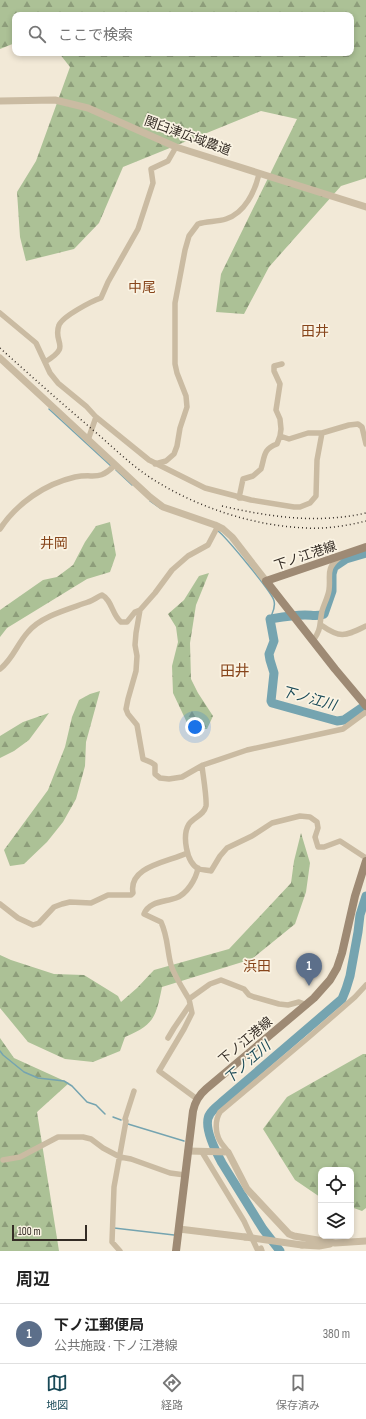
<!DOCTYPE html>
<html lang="ja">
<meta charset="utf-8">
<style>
body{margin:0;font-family:"Sofia Sans Condensed","Noto Sans JP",sans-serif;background:#f2f2f2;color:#222}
.controls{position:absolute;right:12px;bottom:12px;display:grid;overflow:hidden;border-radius:8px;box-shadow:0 2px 6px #0003}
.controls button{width:36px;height:36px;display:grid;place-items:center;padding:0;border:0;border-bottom:1px solid #e0e0e0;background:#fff;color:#222;font:20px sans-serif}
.scale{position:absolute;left:12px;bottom:10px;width:75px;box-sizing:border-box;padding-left:4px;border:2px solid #342c25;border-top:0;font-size:11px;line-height:14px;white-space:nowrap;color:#342c25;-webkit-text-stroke:3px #faf3e3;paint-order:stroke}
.you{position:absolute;left:195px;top:727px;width:14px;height:14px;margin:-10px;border:3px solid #fff;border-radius:50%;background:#1a73e8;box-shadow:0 0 0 6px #1a73e833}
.badge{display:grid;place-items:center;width:26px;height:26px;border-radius:50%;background:#194957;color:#fff;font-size:13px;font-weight:700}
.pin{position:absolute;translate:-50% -33px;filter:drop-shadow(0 1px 2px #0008)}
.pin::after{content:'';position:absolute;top:21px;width:14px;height:12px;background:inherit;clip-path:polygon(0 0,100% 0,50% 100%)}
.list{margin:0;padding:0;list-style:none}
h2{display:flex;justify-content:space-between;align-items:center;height:52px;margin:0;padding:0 16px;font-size:17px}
h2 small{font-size:13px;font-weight:400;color:#767676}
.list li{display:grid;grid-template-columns:26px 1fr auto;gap:12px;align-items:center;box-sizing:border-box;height:60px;padding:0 16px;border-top:1px solid #e0e0e0}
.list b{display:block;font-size:15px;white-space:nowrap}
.list p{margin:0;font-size:13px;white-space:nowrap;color:#767676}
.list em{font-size:13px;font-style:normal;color:#767676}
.icon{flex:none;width:22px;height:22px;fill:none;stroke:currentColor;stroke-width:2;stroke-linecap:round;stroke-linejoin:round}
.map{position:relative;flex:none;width:366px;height:1251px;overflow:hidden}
.search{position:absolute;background:#fff;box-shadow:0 2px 6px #0003;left:12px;right:12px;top:12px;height:44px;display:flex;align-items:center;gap:10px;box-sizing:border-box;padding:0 14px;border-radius:8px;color:#767676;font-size:15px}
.sheet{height:112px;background:#fff}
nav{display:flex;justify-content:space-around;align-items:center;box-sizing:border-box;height:56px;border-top:1px solid #e0e0e0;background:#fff;font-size:11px;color:#767676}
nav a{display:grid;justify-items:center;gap:2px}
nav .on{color:#194957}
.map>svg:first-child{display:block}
.forest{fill:url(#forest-firs)}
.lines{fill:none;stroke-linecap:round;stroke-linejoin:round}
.stream{stroke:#75a4b0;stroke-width:1.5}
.river{stroke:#75a4b0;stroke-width:9}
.minor{stroke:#cabba2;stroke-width:5.5}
.tertiary{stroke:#cabba2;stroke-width:7}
.secondary{stroke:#9e8a74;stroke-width:8}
.rail{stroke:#342c25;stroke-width:1.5;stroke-dasharray:1 3;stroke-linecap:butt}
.tertiary-bridge{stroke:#cabba2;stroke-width:7}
.labels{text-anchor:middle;stroke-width:3.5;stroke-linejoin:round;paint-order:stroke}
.street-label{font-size:13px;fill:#342c25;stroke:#faf3e3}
.neighbourhood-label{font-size:14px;fill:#87451b;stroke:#faf3e3}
.water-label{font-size:14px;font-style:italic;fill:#194957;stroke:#faf3e3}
.quarter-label{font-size:15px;fill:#87451b;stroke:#faf3e3}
</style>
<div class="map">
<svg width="366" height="1251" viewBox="0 0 366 1251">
<defs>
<pattern id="forest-firs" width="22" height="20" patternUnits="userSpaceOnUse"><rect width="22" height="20" fill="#acc196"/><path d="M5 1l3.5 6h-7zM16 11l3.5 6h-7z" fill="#8d9d7a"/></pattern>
</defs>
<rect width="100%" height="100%" fill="#f2e9d7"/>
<path class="forest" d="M 0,0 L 366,0 L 366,178 L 341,186 L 269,267 L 244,314 L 216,312 L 221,274 L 297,119 L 261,111 L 123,167 L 99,223 L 74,249 L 26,261 L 20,237 L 17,192 L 36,161 L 70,67 L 59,53 L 351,53 L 351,15 L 15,15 L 15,43 L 0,49 Z
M 110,522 L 116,555 L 110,572 L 87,579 L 7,628 L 0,637 L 0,610 L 43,580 L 57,577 L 73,565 L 85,542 L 96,526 Z
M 209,573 L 196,605 L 190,643 L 191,679 L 198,693 L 213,716 L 207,729 L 190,729 L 173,693 L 172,666 L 178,642 L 176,627 L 168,614 L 184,600 L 199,576 Z
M 100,691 L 86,742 L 85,766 L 76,799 L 63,822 L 47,842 L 24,864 L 10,866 L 4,850 L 48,790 L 65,747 L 72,717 L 79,700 L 90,694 Z
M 49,713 L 29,740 L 14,751 L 0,758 L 0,736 L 23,722 Z
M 301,833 L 310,863 L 306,892 L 295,924 L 252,959 L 162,987 C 156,1017 154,1025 125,1037 L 120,1051 L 93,1062 L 65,1059 L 28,1042 L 0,1008 L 0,955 L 11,960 L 54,974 L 84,975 L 118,996 L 121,1002 L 137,988 L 154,970 L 229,949 L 291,883 L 294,861 Z
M 0,1038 L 14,1058 L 69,1083 L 37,1112 L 59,1251 L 0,1251 Z
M 363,1054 L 366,1054 L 366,1208 L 362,1211 L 351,1207 L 351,1170 L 321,1170 L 321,1198 L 320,1197 L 295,1180 L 263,1129 L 287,1097 Z"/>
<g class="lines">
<path class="stream" d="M 49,409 L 111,466
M 116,470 L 132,485
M 150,501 L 160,508
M 217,530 C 225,536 273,593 274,601 C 276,608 272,613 270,619
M 0,1051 L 3,1055 L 24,1072 L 38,1078 L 64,1081 L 72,1086 L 87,1102 L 96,1105 L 105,1114
M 113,1117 L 121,1120
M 128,1124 L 184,1141
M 114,1228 L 174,1235"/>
<path class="river" d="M 366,553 L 346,559 L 334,567 L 332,574 L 332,591 L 324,614 C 317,617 312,615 305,615 C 293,615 282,617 270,619 L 274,641 L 269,654 L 270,660 L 274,673 L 271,701 L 272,703 L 337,721 L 344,720 L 366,705
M 280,1251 L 263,1229 L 222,1163 C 216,1152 202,1125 210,1114 C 213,1109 218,1106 222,1102 L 342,999 L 346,989 L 350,976 L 358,932 L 360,915 L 366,896"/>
<path class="minor" d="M 0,313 L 36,343 L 50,373 L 58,383 L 86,406 L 96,417 L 149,460 L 205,488 L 251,500 L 294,507 L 300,507 L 310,503 L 316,496 L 317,460 L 322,433 L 349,425 L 358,424 L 362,427 L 366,444
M 45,362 C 73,345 52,344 59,325 C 63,316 92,301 101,298 L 108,282 L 138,229 L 153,183 L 151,169 L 168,161 L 176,147
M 280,436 L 289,439 L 308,433 L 322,433
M 88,440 L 96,417
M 155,464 L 166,461 L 174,454 L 177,446 L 180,428 L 187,407 L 186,396 L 177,373 L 175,364 L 175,303 L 185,250 L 189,236 L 198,224 C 207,221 217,222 226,219 C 245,213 255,191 259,174
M 239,498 L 243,479 L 253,476 L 261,469 C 265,456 263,449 277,444 L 280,436 L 281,429 L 280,419 L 276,410 L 280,384 L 274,371 L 274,366 L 282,364
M 218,526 L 208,545 L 188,556 L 172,570 L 155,593 L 140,610 L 136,633 L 135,645 L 137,656 L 136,671 L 128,699 L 126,709 L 128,714 L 137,725 L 143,759 C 147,761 151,761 155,765 L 155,774 L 160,778 L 169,779 L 182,777 L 203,765 L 247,750 L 343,729 L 366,712
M 0,529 C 17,503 45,484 75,477 C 95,473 98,482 115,465
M 321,625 C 341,639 345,636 366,626
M 313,641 C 322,628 319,625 322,611 C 324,604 328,597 329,590 C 331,576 325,569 339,558
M 0,669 C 13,659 17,644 28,632 C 41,616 69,609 88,602 C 93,601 97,597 102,595 C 112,600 112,615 121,622 L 127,622 L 135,612 L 140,610
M 202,766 C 203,775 207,799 206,806 C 204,815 194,817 189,824 C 182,835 186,863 199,869 C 202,870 208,870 211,871 L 220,856 L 227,848 L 252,836 L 272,823 L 300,816 L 310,817 L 317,822 L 318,828 L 315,837 L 318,847 L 324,847 L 340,841 L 366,858
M 198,868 C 196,879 187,894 176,898 C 165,902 149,901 144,914 L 161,922 C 168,937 167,950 171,965 C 175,977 183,989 189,999 L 210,984 L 221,980 L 244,989 L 249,995 L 254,997 L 279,1004 L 288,1005 L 299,1002 L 307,1005
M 0,904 L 18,918 L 33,925 L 39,923 L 54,907 L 62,904 L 70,902 L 91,903 L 108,895 L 131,895 L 133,893 C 128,866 169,862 187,853
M 189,999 L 192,1013 L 184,1029 L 159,1071 L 197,1099
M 168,1038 L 174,1028 L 189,1006
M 202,1152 L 244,1221 L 258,1251
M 228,1152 C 226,1148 222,1145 220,1141 C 215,1132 215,1120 220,1112 L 309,1037 L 355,997 L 366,985
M 3,1160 L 20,1157 L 58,1137 L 83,1137 L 91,1139 L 103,1148 L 120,1157 L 131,1159 L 170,1173 L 185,1175
M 261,1248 L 262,1251
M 120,1251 L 112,1242 L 114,1187 L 126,1121 L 125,1119 L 134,1091"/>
<path class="tertiary" d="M 0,101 L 55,100 L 88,108 L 176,147 L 366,207
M 0,358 L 150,497 L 163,507 L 215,525 L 223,529 L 232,537 L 266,581
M 188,1151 L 228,1152 L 247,1189 L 289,1234 L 294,1236 L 335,1243 L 366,1241
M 179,1229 L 245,1237
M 302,1245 L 319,1246 L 330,1244"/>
<path class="secondary" d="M 366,547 L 266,581 L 335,669 L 366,706
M 176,1251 L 193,1111 C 195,1101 199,1095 206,1089 L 314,998 L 330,980 L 337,968 L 342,953 L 355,896 L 366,861"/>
<path class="rail" d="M 0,348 C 33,378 66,407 100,436 C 119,453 138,471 159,483 C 202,509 256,526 306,528 C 326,529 346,526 366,521
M 222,506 C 270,517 317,524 366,513"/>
<path class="tertiary-bridge" d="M 245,1237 L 302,1245"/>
</g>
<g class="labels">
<g class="street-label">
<text transform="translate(188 135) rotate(20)" y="5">関臼津広域農道</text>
<text transform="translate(305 555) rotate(-19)" y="5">下ノ江港線</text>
<text transform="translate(245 1040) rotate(-40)" y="5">下ノ江港線</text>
</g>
<g class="neighbourhood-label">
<text x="142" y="292">中尾</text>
<text x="315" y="336">田井</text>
<text x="54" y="548">井岡</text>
<text x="257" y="971">浜田</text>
</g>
<g class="water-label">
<text transform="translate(309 698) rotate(15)" y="5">下ノ江川</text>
<text transform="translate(247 1062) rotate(-41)" y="5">下ノ江川</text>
</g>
<g class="quarter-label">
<text x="235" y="676">田井</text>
</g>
</g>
</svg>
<div class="controls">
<button><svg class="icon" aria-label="locate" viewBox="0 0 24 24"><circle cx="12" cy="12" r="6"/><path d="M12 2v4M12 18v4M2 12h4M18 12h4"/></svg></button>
<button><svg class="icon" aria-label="layers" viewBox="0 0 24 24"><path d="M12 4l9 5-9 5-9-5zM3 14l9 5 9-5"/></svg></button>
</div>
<div class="scale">100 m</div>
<div class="you"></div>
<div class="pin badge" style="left:309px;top:986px;background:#5c6f8a">1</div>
<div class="search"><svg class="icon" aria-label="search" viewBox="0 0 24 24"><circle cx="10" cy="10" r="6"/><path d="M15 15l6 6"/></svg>ここで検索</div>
</div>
<section class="sheet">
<h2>周辺<small></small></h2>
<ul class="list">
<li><span class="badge" style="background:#5c6f8a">1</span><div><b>下ノ江郵便局</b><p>公共施設 · 下ノ江港線</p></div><em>380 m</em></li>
</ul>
</section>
<nav>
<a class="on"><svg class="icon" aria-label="map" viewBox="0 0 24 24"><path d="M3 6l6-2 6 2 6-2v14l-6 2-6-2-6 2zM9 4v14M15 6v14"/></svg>地図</a>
<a><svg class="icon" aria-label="directions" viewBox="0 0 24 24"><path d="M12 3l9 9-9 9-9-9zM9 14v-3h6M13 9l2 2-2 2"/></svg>経路</a>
<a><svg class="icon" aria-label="saved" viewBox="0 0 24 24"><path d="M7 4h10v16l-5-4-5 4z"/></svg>保存済み</a>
</nav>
